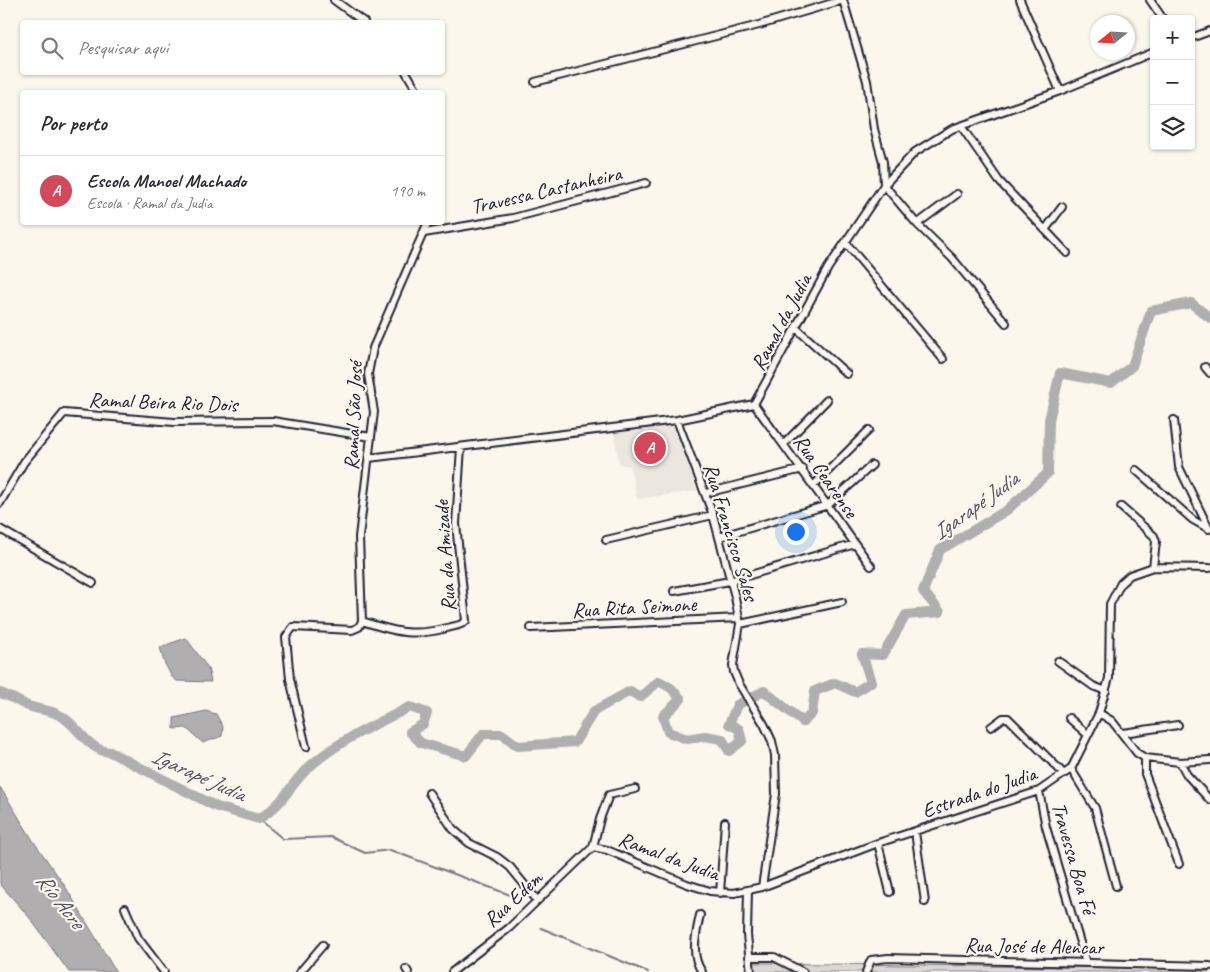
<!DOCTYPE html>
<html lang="pt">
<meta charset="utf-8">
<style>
body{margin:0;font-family:Caveat,sans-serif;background:#f7f7f7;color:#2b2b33}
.controls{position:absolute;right:15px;top:15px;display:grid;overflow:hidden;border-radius:5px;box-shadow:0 1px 4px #0004}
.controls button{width:45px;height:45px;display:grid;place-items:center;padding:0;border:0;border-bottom:1px solid #e1e1e2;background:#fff;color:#2b2b33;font:25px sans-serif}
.compass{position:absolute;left:1090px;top:15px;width:45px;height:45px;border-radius:50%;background:#fff;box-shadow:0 1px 4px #0004;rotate:252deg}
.you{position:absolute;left:795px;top:531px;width:18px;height:18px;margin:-12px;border:4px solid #fff;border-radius:50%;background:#1a73e8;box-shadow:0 0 0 8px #1a73e833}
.badge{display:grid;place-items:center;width:32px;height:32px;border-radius:50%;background:#d1495b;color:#fff;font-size:16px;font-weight:700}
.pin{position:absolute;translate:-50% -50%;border:2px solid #fff;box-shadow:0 1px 5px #0006}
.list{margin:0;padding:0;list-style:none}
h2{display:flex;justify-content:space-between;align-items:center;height:65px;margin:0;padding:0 20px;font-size:21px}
h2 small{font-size:16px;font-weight:400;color:#7c7c81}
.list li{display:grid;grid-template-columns:32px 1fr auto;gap:15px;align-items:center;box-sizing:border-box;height:70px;padding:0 20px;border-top:1px solid #e1e1e2}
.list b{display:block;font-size:19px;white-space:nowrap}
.list p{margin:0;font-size:16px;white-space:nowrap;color:#7c7c81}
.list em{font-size:16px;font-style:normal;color:#7c7c81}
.icon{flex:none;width:28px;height:28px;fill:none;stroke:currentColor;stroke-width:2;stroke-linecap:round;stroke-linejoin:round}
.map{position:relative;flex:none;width:1210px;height:972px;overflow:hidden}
.search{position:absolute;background:#fff;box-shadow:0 1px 4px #0004;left:20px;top:20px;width:425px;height:55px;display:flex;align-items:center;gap:12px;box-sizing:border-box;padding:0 18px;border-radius:5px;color:#7c7c81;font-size:19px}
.panel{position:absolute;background:#fff;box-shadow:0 1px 4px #0004;left:20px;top:90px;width:425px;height:135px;border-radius:5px}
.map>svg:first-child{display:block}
.built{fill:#ebe7df}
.green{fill:#dbd8d3;stroke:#7e7d87}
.water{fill:#b1aeb0;stroke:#787681}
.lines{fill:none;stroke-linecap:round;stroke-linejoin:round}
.stream{stroke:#787681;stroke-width:2}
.river{stroke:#b1aeb0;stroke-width:10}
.street-casing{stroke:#22223b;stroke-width:10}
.street{stroke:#fbf7ec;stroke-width:6}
.labels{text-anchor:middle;stroke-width:4.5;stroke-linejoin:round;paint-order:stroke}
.street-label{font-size:21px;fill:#22223b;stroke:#fbf7ec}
.water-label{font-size:22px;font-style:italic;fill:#545364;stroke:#fbf7ec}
</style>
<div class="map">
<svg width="1210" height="972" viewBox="0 0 1210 972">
<rect width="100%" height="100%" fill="#fbf7ec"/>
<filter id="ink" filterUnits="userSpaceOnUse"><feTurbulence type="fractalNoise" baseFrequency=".02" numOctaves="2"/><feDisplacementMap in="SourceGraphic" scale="10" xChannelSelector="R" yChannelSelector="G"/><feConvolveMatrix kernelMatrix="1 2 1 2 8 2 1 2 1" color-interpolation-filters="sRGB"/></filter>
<g filter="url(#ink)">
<path class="built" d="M 675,424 L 697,491 L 637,499 L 630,466 L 619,464 L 614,433 Z"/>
<path class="green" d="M 754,963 L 1210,969 L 1210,972 L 755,972 Z"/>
<path class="water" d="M 186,638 L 208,668 L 211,682 L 177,681 L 172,677 L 164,662 L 160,647 Z
M 206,711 L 216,714 L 223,727 L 222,736 L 203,743 L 186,728 L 174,729 L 174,718 Z
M 0,787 L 34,842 L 65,886 L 116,972 L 69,972 L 29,917 L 0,884 Z"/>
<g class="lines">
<path class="stream" d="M 259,819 L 283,839 L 331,837 L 365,853 L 390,850 L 513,896
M 541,928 L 648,972"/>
<path class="river" d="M 0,693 C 10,696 19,702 28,706 C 43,711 56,710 68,721 C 81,732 91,751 110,752 L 217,807 L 259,819 C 282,805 287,790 304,772 C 333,743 374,725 410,707 L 427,713 L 423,724 L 410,732 L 421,743 L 466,756 L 483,734 L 502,734 L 518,746 L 575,742 L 594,711 L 630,691 L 640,697 L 659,681 L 671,688 L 681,699 L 663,716 L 668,732 L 687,739 L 705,736 L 722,739 L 729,751 L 742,741 L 739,729 L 729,724 L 737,705 L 764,691 L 803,722 L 812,713 L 815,691 L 835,683 L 855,692 L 871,682 L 862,654 L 883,655 L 906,615 L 940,612 L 923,591 L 940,550 L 1007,510 L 1048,473 L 1049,420 L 1060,373 L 1111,383 L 1132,366 L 1151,311 L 1191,303 L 1210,318"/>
<g class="street-casing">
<path id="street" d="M 334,0 L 364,22
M 843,0 L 867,81 L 874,129 L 883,162 L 884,185 L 917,224 L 952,258 L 1006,323
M 1020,0 L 1060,91
M 1150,0 L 1163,19
M 1191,38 L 1210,31
M 406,72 L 418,92
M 535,82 L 759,25 L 843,0
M 961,126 L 999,181 L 1067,253
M 917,224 L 957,194
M 1045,230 L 1062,207
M 424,233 L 513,218 L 646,183
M 846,243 L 943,359
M 796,328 L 847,374
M 1205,367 L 1210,373
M 754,404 L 871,566
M 677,420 L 713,515 L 735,597 L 740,624 L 733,665 L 734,672 L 739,684 L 764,724 L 772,741 L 775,755 L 776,794 L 762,887
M 1174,420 L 1179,467 L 1209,529
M 784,444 L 827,400
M 369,458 L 677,420 L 754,404 L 828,268 L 884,185 L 915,152 L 952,129 L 1060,91 L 1154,52
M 1136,470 L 1193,520 L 1209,529
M 814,485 L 869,430
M 706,493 L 803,469
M 0,503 L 24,462 L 64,413 L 174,422 L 273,421 L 371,437
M 1121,507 L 1154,536 L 1156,542 L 1153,567
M 0,529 L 93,583
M 719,537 L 828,505 L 872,465
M 606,540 L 713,515
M 674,591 L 730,581 L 855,544
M 362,621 L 359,537 L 374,412 L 368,374 L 373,348 L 428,222
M 362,621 C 395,632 413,637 447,628 C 454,626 461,626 466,621 L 456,524 L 461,447
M 740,624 L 842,602
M 531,628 L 739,618
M 1058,661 L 1093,686 L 1106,691
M 1099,713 L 1112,721 L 1137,753 L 1145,758 L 1180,762 L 1210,760
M 1069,718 L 1088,735
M 991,727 L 1003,718 L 1008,718 L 1064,774
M 1123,733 L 1178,725
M 306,747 L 290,679 L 286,637 L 293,627 L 352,630 L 359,627 L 362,621
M 1145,758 L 1145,774 L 1179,864
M 1180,762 L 1187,775 L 1210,800
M 1071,769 L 1095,808 L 1116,886
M 1039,791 L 1046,827 L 1086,963
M 429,793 L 453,829 L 469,843 L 497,857 L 510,867 L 537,900
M 915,832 L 925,902
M 878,843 L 890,892
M 593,847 L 607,850 L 687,884 L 710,891 L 734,893 L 762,887 L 878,843 L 1039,791 L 1071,769 L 1099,713 L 1109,678 L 1110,604 L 1121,583 L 1130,575 L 1153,567 L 1210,568
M 593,847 L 600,819 L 609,795 L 635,789
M 748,890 L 747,935 L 751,972
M 720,893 L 725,822
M 125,908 L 138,938 L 164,972
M 700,915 C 696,934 690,955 702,972
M 749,957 L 774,957 L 803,972
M 406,969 L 408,972
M 300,972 L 323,945
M 452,972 L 509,928 L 593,847
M 866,972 L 871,960 L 888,958 L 1210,966"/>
</g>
<use href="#street" class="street"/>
</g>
</g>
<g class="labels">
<g class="street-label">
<text transform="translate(546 190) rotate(-13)" y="7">Travessa Castanheira</text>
<text transform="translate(781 322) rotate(-62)" y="7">Ramal da Judia</text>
<text transform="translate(163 402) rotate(2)" y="7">Ramal Beira Rio Dois</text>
<text transform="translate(353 416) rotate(-88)" y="7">Ramal São José</text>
<text transform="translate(826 476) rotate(55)" y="7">Rua Cearense</text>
<text transform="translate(731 532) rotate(73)" y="7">Rua Francisco Sales</text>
<text transform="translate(445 556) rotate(-94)" y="7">Rua da Amizade</text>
<text transform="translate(634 607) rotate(-3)" y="7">Rua Rita Seimone</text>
<text transform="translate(979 792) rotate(-19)" y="7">Estrada do Judia</text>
<text transform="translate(669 856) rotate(20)" y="7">Ramal da Judia</text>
<text transform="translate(1074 858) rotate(74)" y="7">Travessa Boa Fé</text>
<text transform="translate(513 899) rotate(-43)" y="7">Rua Edem</text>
<text transform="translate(1034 946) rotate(1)" y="7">Rua José de Alencar</text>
</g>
<g class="water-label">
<text transform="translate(975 505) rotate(-36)" y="8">Igarapé Judia</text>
<text transform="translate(199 774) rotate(24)" y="8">Igarapé Judia</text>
<text transform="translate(61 900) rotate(52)" y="8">Río Acre</text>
</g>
</g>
</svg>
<div class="controls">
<button>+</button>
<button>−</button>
<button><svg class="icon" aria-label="layers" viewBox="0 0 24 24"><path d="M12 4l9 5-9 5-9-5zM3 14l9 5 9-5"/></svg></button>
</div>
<svg class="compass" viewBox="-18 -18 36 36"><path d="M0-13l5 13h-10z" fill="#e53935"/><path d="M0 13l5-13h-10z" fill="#7c7c81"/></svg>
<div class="you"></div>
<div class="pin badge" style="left:650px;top:448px">A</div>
<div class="search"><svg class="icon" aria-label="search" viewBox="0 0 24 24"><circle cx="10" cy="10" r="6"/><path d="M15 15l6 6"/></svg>Pesquisar aqui</div>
<section class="panel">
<h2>Por perto<small></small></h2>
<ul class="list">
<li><span class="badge">A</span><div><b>Escola Manoel Machado</b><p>Escola · Ramal da Judia</p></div><em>190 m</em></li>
</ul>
</section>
</div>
